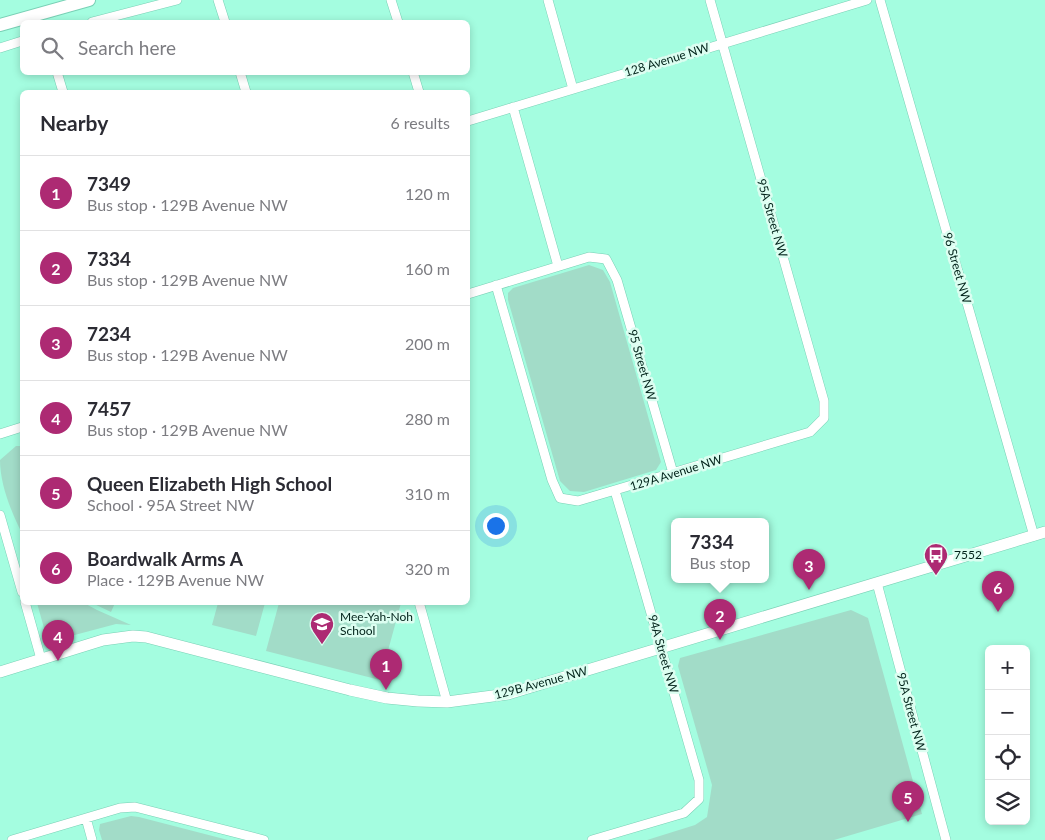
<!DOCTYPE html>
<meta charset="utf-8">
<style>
body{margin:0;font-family:Lato,sans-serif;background:#f7f7f7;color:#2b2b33}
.controls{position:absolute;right:15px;bottom:15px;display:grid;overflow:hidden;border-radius:8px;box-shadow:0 2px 8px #0003}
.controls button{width:45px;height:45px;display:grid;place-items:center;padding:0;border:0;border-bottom:1px solid #e1e1e2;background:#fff;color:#2b2b33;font:25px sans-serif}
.you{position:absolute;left:495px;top:525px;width:18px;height:18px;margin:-12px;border:4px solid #fff;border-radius:50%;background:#1a73e8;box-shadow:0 0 0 8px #1a73e833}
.badge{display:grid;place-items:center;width:32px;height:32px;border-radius:50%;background:#ad2a73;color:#fff;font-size:16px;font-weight:700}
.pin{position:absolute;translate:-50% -41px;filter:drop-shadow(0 1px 2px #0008)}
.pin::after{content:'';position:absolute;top:26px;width:18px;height:15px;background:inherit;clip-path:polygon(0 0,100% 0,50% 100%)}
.popup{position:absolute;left:671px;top:518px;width:98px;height:65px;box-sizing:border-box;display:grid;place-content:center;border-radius:8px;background:#fff;filter:drop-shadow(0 1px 4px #0005);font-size:16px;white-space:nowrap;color:#7c7c81}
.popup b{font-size:19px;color:#2b2b33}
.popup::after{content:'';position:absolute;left:50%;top:100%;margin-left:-10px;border:10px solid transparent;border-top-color:#fff}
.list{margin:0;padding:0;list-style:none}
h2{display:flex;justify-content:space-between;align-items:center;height:65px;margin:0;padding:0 20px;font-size:21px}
h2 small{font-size:16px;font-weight:400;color:#7c7c81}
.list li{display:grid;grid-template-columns:32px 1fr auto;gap:15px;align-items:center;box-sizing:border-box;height:75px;padding:0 20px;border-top:1px solid #e1e1e2}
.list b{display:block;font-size:19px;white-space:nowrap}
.list p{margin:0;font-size:16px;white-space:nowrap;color:#7c7c81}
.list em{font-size:16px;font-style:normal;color:#7c7c81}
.icon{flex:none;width:28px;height:28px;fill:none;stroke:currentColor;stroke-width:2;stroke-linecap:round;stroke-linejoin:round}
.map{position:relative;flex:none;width:1045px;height:840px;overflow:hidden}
.search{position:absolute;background:#fff;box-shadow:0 2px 8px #0003;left:20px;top:20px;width:450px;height:55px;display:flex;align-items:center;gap:12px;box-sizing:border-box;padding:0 18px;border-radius:8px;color:#7c7c81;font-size:19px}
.panel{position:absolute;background:#fff;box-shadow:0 2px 8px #0003;left:20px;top:90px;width:450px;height:515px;border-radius:8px}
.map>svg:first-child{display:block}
.green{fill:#a2dcc8}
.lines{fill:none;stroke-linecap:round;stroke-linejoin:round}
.minor-casing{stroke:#79d0b5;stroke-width:10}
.tertiary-casing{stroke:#79d0b5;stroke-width:12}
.secondary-casing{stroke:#79d0b5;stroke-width:14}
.minor{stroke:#fff;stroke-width:9}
.tertiary{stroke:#fff;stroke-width:11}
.secondary{stroke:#fff;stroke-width:12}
.labels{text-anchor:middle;stroke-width:5;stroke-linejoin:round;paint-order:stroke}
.street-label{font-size:12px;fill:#002219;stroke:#dcfef1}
.poi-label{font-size:12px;fill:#002219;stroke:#dcfef1;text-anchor:start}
</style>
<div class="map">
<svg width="1045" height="840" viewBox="0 0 1045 840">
<rect width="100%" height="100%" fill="#a4fde0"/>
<path class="green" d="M 589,265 L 603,270 L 610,282 L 661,462 L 656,470 L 584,492 L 570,491 L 560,481 L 508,300 L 508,293 L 513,288 Z
M 16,446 L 22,446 L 22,533 C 11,512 0,484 0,460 Z
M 37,603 L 84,603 L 97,610 L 131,625 L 116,624 L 52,641 L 46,635 Z
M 92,603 L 115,603 L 111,612 Z
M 218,603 L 265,603 L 256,636 L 212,625 Z
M 279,603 L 401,603 L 380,680 L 266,651 Z
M 851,610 L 868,618 L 922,814 L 834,840 L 647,840 L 695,825 L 707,817 L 712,785 L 678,666 L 680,658 Z
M 131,816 L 139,817 L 228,840 L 102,840 L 99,830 L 100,824 Z"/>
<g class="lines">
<g class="minor-casing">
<path id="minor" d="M 218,0 L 225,22
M 391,0 L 398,22
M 548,0 L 573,89
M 880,0 L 1034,536
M 92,22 L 177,0
M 0,48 L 22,41
M 57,72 L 63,92
M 240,72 L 246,92
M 413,72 L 419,92
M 513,107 L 558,266
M 468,121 L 867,0
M 496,285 L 552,480 L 560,498 L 578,501 L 810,432 L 824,418 L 824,401 L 710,0
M 468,294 L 589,257 L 606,259 L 617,280 L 673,473
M 0,434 L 22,427
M 0,515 L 22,592
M 877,583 L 946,840
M 25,602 L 41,659
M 419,602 L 447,702
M 86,818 L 92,840
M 12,840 L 120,808 L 135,807 L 264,840
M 592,840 L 684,813 L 699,799 L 699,780 L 638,568 L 615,491"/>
</g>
<g class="tertiary-casing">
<path id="tertiary" d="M 0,672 L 103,640 L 133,636 L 146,637 L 350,690 L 387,698 L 418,701 L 447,702 L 508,694 L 1045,532"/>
</g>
<g class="secondary-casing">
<path id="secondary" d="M 0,25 L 89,0"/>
</g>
<use href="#minor" class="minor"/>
<use href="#tertiary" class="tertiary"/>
<use href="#secondary" class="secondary"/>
</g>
<defs>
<g id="bus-pin" transform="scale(1.25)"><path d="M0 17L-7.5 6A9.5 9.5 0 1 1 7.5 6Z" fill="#ad2a73" stroke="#dcfef1"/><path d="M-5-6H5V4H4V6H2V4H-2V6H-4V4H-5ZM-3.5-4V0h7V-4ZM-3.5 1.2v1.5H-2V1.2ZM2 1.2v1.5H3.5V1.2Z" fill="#fff"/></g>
<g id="school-pin" transform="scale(1.25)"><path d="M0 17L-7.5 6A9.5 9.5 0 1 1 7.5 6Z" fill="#ad2a73" stroke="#dcfef1"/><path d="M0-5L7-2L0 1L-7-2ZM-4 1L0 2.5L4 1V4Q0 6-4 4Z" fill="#fff"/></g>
</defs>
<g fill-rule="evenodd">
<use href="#bus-pin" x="936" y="555"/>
<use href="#school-pin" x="322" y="624"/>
</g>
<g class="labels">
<g class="street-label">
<text transform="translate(667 60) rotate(-17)" y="4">128 Avenue NW</text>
<text transform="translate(772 218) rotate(74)" y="4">95A Street NW</text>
<text transform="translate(957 268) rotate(74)" y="4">96 Street NW</text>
<text transform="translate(642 365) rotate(74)" y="4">95 Street NW</text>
<text transform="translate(676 473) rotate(-17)" y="4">129A Avenue NW</text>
<text transform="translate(663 654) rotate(74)" y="4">94A Street NW</text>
<text transform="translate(541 683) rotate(-15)" y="4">129B Avenue NW</text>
<text transform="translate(911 712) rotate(75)" y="4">95A Street NW</text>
</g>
<g class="poi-label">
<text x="954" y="559">7552</text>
<text x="340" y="621">Mee-Yah-Noh<tspan x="340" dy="14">School</tspan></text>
</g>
</g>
</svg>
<div class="controls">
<button>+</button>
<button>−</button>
<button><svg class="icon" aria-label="locate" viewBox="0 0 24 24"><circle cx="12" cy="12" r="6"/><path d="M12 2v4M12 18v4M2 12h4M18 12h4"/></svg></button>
<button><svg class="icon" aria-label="layers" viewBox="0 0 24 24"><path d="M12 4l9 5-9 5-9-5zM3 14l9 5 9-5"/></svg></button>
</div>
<div class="you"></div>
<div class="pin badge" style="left:386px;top:690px">1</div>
<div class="pin badge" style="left:720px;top:640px">2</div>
<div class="popup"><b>7334</b>Bus stop</div>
<div class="pin badge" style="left:809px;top:590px">3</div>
<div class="pin badge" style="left:58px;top:661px">4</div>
<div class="pin badge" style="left:908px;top:822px">5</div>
<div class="pin badge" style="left:998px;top:612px">6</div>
<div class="search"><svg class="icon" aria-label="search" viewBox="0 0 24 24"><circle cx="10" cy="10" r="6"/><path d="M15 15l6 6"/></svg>Search here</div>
<section class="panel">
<h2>Nearby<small>6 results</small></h2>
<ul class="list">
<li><span class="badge">1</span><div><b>7349</b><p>Bus stop · 129B Avenue NW</p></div><em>120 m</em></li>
<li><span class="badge">2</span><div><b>7334</b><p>Bus stop · 129B Avenue NW</p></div><em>160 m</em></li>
<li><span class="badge">3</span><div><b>7234</b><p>Bus stop · 129B Avenue NW</p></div><em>200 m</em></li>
<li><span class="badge">4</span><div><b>7457</b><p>Bus stop · 129B Avenue NW</p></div><em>280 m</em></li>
<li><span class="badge">5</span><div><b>Queen Elizabeth High School</b><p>School · 95A Street NW</p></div><em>310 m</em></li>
<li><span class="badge">6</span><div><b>Boardwalk Arms A</b><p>Place · 129B Avenue NW</p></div><em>320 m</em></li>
</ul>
</section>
</div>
